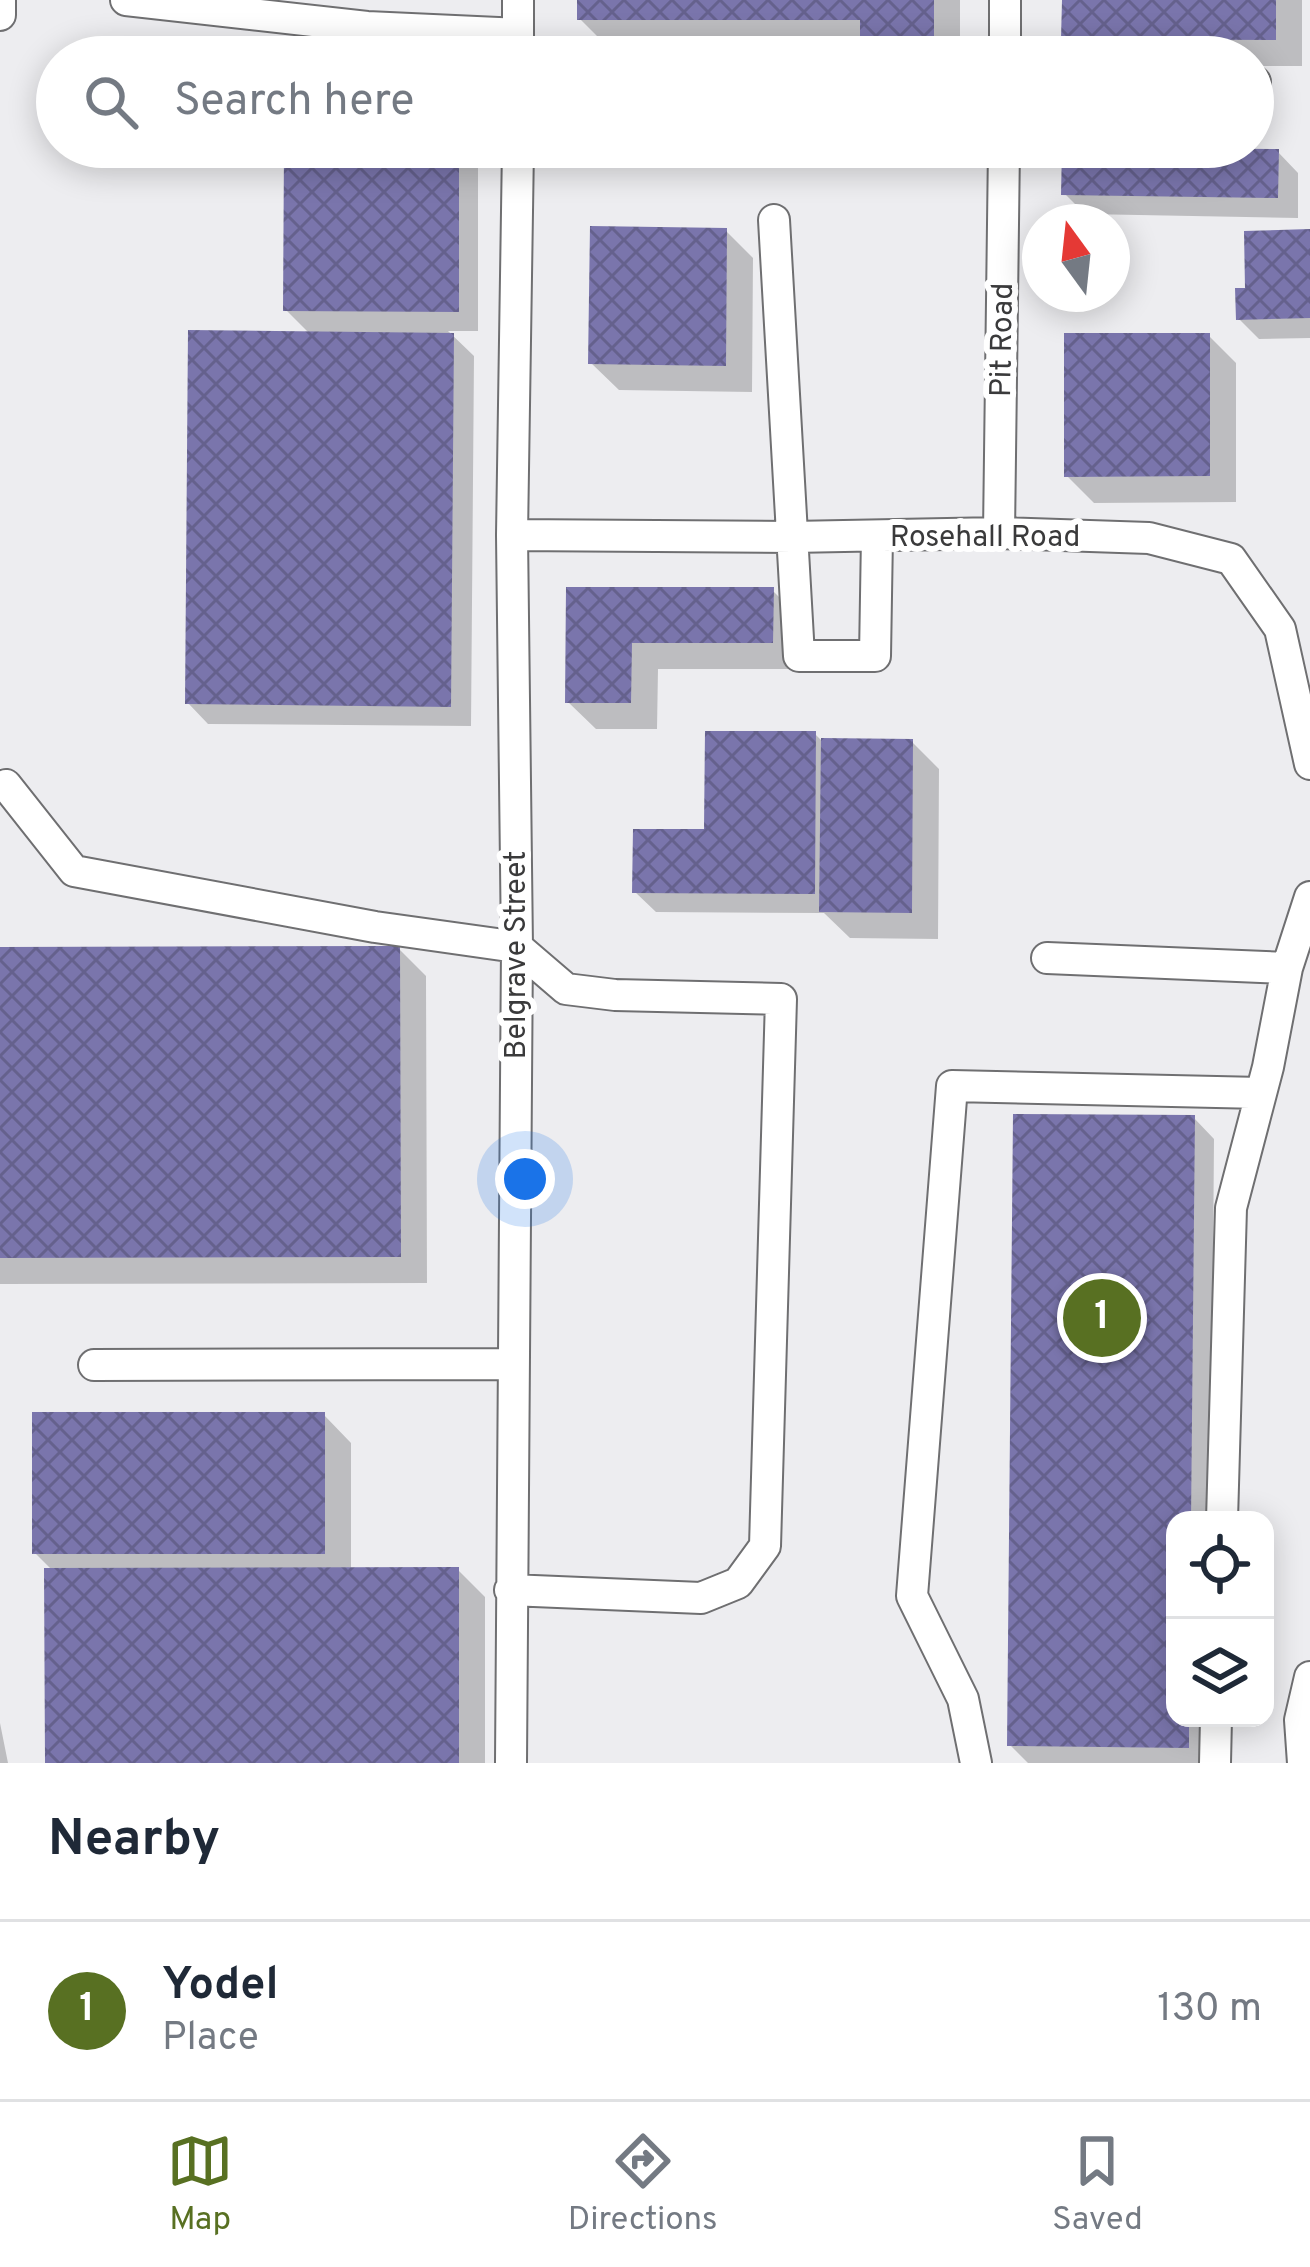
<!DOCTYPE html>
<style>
body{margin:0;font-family:Overpass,sans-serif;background:#f6f6f7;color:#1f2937}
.controls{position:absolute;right:36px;bottom:36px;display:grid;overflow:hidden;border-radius:24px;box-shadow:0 6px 30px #0003}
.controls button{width:108px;height:108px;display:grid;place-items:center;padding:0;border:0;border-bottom:3px solid #e0e1e3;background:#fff;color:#1f2937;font:60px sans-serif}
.compass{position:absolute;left:1022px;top:204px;width:108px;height:108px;border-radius:50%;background:#fff;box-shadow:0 6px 30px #0003;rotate:345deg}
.you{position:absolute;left:525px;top:1179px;width:42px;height:42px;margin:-30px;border:9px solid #fff;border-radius:50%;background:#1a73e8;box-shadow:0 0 0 18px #1a73e833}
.badge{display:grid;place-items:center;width:78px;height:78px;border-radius:50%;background:#587022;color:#fff;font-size:39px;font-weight:700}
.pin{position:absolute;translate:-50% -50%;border:6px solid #fff;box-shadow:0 3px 12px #0006}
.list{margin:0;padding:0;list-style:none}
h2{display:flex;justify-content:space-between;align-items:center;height:156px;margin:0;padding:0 48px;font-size:51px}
h2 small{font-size:39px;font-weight:400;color:#747a83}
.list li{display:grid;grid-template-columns:78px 1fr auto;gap:36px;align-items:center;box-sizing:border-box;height:180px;padding:0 48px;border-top:3px solid #e0e1e3}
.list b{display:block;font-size:45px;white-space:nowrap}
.list p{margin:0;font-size:39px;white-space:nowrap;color:#747a83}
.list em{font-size:39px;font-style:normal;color:#747a83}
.icon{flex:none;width:66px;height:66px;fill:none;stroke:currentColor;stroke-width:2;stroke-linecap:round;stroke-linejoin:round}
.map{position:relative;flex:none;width:1310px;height:1763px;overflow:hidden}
.search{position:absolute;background:#fff;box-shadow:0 6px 30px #0003;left:36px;right:36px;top:36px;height:132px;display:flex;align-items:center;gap:30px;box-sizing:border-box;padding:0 42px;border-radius:66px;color:#747a83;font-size:45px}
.sheet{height:336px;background:#fff}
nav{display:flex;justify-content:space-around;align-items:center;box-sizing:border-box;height:168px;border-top:3px solid #e0e1e3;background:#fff;font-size:33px;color:#747a83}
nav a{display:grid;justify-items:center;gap:6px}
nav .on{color:#587022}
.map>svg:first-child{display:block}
.shadow{fill:#0003}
.building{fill:url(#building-cross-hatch)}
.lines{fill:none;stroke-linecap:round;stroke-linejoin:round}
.minor-casing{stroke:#6f6f71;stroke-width:34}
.minor{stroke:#fff;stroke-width:30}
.labels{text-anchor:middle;stroke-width:12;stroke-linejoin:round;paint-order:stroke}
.street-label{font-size:30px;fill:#3a3a3b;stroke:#fff}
</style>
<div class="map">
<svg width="1310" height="1763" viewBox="0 0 1310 1763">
<defs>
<pattern id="building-cross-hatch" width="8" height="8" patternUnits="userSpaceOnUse" patternTransform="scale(3)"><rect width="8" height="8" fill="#7a75ac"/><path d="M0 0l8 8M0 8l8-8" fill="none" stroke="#65618d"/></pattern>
</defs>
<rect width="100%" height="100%" fill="#ededf0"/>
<path class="shadow" d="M 580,0 L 960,0 L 960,57 L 868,57 L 863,46 L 607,46 L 580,19 Z
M 1065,0 L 1302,0 L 1302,66 L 1253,66 L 1253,57 L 1084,57 L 1064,38 Z
M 287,147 L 478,147 L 478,331 L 448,331 L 474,356 L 471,726 L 208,724 L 188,703 L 311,335 L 286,310 Z
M 1278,152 L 1298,173 L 1298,218 L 1085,214 L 1064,193 Z
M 726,231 L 753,258 L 752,392 L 619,390 L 591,363 Z
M 1310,232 L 1310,338 L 1259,339 L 1239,319 L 1248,291 Z
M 1209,336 L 1236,363 L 1236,502 L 1094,503 L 1067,476 Z
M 569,590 L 772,590 L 800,618 L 799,669 L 658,669 L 657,729 L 596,729 L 568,702 Z
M 815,734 L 822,741 L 912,742 L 939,769 L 938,939 L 850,938 L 824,913 L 656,912 L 635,892 Z
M 399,949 L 426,976 L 427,1283 L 0,1284 L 0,950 Z
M 1194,1118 L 1214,1139 L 1211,1520 L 1175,1520 L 1175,1718 L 1209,1718 L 1209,1763 L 1028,1763 L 1010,1745 Z
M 324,1415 L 351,1443 L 351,1570 L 458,1570 L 485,1597 L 485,1763 L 48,1763 L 53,1571 L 35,1553 Z
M 0,1723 L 8,1763 L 0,1763 Z"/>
<path class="building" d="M 577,0 L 934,0 L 934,53 L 860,53 L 860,20 L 577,20 Z
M 1062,0 L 1276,0 L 1276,40 L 1061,39 Z
M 284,147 L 459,147 L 459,312 L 283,311 Z
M 1062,147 L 1279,149 L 1278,198 L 1061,195 Z
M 590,226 L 727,228 L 726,366 L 588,364 Z
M 1310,229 L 1310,318 L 1236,320 L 1235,288 L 1245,288 L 1244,231 Z
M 188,330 L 454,333 L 451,707 L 185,704 Z
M 1064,333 L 1210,333 L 1210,476 L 1064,477 Z
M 566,587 L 774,587 L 773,643 L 632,643 L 631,703 L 565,703 Z
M 705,731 L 816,731 L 815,894 L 632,893 L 633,829 L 704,829 Z
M 821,738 L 913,739 L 912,913 L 819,912 Z
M 400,946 L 401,1257 L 0,1258 L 0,947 Z
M 1013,1114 L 1195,1115 L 1191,1520 L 1175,1520 L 1175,1718 L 1189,1718 L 1189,1748 L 1007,1746 Z
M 32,1412 L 325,1412 L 325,1554 L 32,1554 Z
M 459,1567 L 459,1763 L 45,1763 L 44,1568 Z"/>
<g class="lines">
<g class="minor-casing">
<path id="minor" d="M 126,0 L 367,27 L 518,34
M 0,15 L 0,0
M 518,57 L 518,0
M 1005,57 L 1005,0
M 1253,82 L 1255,82
M 774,220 L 799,656 L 875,656 L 877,536
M 999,533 L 1004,147
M 512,535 L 792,537 L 999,533 L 1149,538 L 1231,559 L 1280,629 L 1310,764
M 6,785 L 74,871 L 375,927 L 517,947 L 566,989 L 615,995 L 781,999 L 765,1546 L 738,1583 L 701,1598 L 510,1590
M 1047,958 L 1287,968 L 1310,897
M 94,1365 L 512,1364
M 1222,1520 L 1231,1208 L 1268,1067 L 1287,968
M 511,1763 L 517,947 L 512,535 L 518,147
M 976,1763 L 963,1699 L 912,1596 L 952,1086 L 1261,1093
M 1215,1763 L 1216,1718
M 1303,1763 L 1300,1720 L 1310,1677"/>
</g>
<use href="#minor" class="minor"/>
</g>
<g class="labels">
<g class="street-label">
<text transform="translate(1001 340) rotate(-89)" y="10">Pit Road</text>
<text x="985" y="546">Rosehall Road</text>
<text transform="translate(515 955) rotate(-90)" y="10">Belgrave Street</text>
</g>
</g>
</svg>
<div class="controls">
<button><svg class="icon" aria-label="locate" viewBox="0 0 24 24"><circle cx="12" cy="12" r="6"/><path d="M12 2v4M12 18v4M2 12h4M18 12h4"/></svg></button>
<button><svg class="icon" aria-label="layers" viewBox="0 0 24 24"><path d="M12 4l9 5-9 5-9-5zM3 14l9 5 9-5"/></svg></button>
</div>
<svg class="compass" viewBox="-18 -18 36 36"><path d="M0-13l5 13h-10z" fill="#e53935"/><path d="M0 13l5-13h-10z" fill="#747a83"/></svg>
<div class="you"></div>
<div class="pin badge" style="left:1102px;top:1318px">1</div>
<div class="search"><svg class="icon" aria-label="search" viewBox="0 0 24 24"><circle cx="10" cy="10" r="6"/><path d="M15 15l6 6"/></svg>Search here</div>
</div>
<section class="sheet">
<h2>Nearby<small></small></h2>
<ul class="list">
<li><span class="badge">1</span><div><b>Yodel</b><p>Place</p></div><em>130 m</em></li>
</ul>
</section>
<nav>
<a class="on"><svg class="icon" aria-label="map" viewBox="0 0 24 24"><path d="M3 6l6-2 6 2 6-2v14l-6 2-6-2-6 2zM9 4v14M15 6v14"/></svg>Map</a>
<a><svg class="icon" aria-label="directions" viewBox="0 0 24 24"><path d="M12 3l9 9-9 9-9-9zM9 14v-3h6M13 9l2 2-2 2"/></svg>Directions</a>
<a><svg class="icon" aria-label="saved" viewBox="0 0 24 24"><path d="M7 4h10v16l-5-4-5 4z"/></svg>Saved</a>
</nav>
